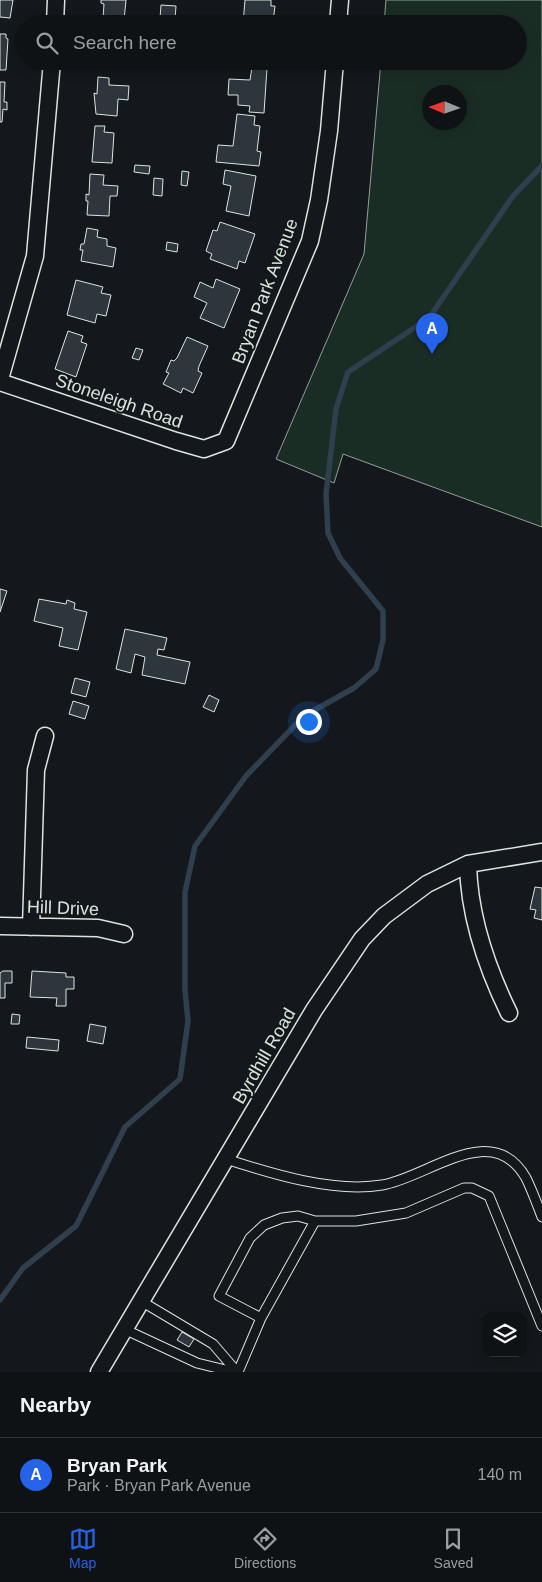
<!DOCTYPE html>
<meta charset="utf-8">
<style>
body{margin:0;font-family:Arial,sans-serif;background:#181b1e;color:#f1f3f6}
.controls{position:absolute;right:15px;bottom:15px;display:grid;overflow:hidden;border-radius:10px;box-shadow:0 2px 12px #0003}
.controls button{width:45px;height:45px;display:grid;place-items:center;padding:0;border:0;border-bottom:1px solid #2f3234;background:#0f1215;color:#f1f3f6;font:25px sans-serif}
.compass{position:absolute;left:422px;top:85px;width:45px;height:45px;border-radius:50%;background:#0f1215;box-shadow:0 2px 12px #0003;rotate:272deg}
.you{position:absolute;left:308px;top:721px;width:18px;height:18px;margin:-12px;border:4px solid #fff;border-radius:50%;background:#1a73e8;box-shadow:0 0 0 8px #1a73e833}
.badge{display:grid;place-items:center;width:32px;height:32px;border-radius:50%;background:#2563eb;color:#fff;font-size:16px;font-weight:700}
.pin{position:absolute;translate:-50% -41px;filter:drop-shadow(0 1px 2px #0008)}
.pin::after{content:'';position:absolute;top:26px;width:18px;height:15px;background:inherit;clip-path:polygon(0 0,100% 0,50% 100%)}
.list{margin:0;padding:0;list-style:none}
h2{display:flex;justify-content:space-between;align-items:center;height:65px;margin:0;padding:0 20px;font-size:21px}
h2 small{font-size:16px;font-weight:400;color:#9b9ea0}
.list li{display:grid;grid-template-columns:32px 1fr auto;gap:15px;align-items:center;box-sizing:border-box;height:75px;padding:0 20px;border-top:1px solid #2f3234}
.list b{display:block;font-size:19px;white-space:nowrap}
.list p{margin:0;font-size:16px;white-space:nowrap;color:#9b9ea0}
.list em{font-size:16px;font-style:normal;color:#9b9ea0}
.icon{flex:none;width:28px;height:28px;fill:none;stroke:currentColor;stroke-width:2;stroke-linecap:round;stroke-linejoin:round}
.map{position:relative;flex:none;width:542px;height:1372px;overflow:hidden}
.search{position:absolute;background:#0f1215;box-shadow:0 2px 12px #0003;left:15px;right:15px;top:15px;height:55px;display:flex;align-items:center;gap:12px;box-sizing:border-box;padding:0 18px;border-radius:28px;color:#9b9ea0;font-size:19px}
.sheet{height:140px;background:#0f1215}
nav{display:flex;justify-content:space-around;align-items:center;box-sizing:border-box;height:70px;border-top:1px solid #2f3234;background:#0f1215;font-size:14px;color:#9b9ea0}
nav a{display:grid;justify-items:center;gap:2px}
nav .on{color:#2563eb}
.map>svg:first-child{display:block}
.green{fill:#1a2d24;stroke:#939e99;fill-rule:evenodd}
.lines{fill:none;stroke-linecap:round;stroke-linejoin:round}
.stream{stroke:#2f3f4d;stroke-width:5.5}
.building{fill:#2c363c;stroke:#d8e6dc}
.service-casing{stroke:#d8e6dc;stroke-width:11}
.minor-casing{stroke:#d8e6dc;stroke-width:19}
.service{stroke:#14181c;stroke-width:9}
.minor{stroke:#14181c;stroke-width:16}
.labels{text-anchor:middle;stroke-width:4;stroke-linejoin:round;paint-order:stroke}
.street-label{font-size:18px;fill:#d8e6dc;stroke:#14181c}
</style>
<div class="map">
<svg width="542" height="1372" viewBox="0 0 542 1372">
<rect width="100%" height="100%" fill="#14181c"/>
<path class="green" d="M 386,0 L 542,0 L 542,527 L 343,454 L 334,483 L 276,459 L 364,254 L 381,61 L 518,61 L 518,24 L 384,24 ZM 430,92 L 460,92 L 460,122 L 430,122 Z"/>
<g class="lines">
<path class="stream" d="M 0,1300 L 23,1268 L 76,1226 L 125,1127 L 180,1079 L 188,1021 L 185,990 L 185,892 L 195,846 L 246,776 L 304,716 L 354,688 L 376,669 L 383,640 L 383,611 L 340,558 L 328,533 L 326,494 L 336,409 L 348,372 L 429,318 L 513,196 L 542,166"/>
</g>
<path class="building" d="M 0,0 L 13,0 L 10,18 L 0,17 Z
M 101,0 L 126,0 L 124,20 L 103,18 L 104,4 L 101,3 Z
M 245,0 L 271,0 L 271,6 L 275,6 L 273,22 L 243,24 Z
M 161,5 L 176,6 L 175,19 L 160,18 Z
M 0,34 L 6,34 L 6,38 L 8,39 L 6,70 L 0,70 Z
M 99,61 L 122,61 L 121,69 L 99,67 Z
M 252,67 L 267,68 L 264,113 L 249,112 L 250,106 L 238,105 L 238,95 L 228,95 L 229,79 L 250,80 Z
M 98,77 L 109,78 L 109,85 L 129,86 L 128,100 L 118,99 L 117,116 L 96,114 L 94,93 L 97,94 Z
M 0,82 L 5,82 L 4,102 L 7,102 L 7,110 L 3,109 L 2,122 L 0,122 Z
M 237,114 L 255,116 L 254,125 L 260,126 L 257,151 L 261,152 L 259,166 L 216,162 L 218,145 L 233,146 Z
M 95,126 L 105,126 L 104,132 L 114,133 L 112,163 L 92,162 Z
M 135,165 L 150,166 L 149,174 L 134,172 Z
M 225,170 L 256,176 L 249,216 L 226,211 L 231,186 L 223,184 Z
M 182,171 L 189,172 L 187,186 L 181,185 Z
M 90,174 L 104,175 L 103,185 L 118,186 L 117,196 L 110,196 L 109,216 L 87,215 L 88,201 L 86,201 L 86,194 L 89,195 Z
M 154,178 L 163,179 L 162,196 L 153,195 Z
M 220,222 L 255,234 L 245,263 L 239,261 L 237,269 L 210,259 L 212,254 L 206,251 L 213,230 L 217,231 Z
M 87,228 L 98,230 L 97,237 L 107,239 L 107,246 L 116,248 L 113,267 L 81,261 L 83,250 L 80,250 L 81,244 L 84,244 Z
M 167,242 L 178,244 L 177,252 L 166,250 Z
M 216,279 L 240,289 L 224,328 L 200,318 L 207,303 L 194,297 L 200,282 L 213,288 Z
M 76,280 L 103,287 L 101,293 L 111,295 L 106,316 L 97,314 L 95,323 L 67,315 Z
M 68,331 L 83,336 L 81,342 L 87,344 L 76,377 L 55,369 Z
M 187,337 L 208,346 L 199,366 L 198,371 L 202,373 L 193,393 L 183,388 L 181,393 L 163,384 L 169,373 L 166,372 L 171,360 L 174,361 L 177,358 Z
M 136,348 L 143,350 L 139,360 L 132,358 Z
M 0,589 L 7,591 L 0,612 Z
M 39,599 L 66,604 L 67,600 L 75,603 L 74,609 L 87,612 L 78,650 L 59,646 L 63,628 L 34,621 Z
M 125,629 L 167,638 L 164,650 L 158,649 L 157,655 L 190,662 L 185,684 L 142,675 L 145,657 L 135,654 L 131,673 L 116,669 Z
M 75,678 L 90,682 L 86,697 L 71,693 Z
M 209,695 L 219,700 L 214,712 L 203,707 Z
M 73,701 L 89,706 L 85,719 L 69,714 Z
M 535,887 L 542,888 L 542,920 L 534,918 L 536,910 L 530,909 Z
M 3,971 L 12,971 L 12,983 L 5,983 L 5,998 L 0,998 L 0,973 Z
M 32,971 L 66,973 L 66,977 L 74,977 L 74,989 L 66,989 L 66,1006 L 56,1006 L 57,998 L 30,997 Z
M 12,1014 L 20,1015 L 19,1024 L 11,1024 Z
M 90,1024 L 106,1027 L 103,1044 L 87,1041 Z
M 27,1037 L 59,1040 L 58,1051 L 26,1048 Z
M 182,1332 L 194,1339 L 189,1347 L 177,1340 Z"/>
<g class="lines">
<g class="service-casing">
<path id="service" d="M 226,1159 C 272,1174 334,1193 382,1185 C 427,1178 492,1118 526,1178 C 532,1190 537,1204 542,1217
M 141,1301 L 213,1344 L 237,1372
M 261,1318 L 315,1221
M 124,1329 L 197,1363 L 234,1372
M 238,1372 L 261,1318 L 219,1296 L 250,1238 L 264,1225 L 282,1218 L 298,1216 L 315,1221 L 356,1221 L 406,1213 L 464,1188 L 472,1188 L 489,1196 L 542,1326"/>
</g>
<g class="minor-casing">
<path id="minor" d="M 55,24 L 56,0
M 338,24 L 340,0
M 0,379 L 35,256 L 52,61
M 0,382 L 176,441 L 204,449 L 226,441 L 310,241 L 319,200 L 329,131 L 335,61
M 468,864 C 469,914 487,968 509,1013
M 0,926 L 98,928 L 124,934
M 31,927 L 36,770 L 45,736
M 99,1372 L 314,1010 L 362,939 L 384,916 L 427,884 L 468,864 L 542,852"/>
</g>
<use href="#service" class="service"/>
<use href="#minor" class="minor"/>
</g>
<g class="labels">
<g class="street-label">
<text transform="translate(265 291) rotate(-69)" y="6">Bryan Park Avenue</text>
<text transform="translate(119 401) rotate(19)" y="6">Stoneleigh Road</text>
<text transform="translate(63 908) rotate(2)" y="6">Hill Drive</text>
<text transform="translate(264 1056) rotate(-60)" y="6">Byrdhill Road</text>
</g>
</g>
</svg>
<div class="controls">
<button><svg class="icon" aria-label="layers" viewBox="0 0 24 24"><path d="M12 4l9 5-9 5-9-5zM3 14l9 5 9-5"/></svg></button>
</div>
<svg class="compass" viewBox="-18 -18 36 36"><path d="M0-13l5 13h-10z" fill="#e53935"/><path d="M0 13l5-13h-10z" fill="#9b9ea0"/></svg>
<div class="you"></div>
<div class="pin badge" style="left:432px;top:354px">A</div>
<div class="search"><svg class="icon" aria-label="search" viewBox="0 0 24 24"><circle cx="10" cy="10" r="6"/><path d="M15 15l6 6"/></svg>Search here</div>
</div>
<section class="sheet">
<h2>Nearby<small></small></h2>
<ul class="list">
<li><span class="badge">A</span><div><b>Bryan Park</b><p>Park · Bryan Park Avenue</p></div><em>140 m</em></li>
</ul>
</section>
<nav>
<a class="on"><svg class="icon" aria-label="map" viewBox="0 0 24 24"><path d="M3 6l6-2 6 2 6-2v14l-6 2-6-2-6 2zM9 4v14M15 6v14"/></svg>Map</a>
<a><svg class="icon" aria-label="directions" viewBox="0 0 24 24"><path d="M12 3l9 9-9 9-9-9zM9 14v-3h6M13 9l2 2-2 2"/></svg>Directions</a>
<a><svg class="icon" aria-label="saved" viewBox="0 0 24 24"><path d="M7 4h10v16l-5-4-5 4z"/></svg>Saved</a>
</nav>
